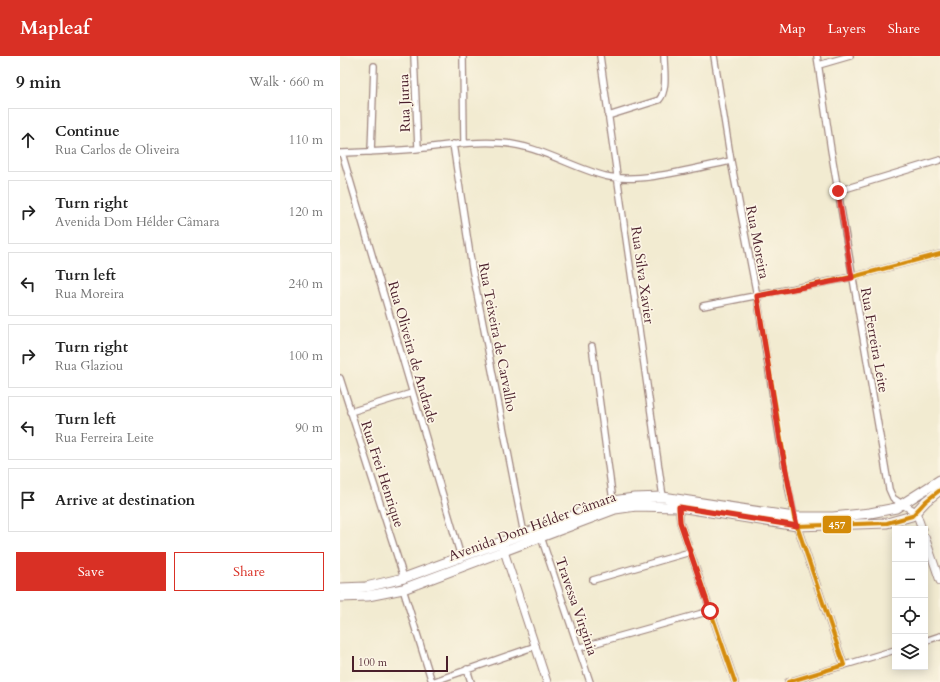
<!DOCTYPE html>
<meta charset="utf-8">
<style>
body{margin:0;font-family:Cardo,serif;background:#f2f2f2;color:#222}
.controls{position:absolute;right:12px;bottom:12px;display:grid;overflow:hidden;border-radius:0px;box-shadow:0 2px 10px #0003}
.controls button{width:36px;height:36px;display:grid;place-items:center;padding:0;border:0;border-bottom:1px solid #e0e0e0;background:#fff;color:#222;font:20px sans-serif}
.scale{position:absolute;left:12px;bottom:10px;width:96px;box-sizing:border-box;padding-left:4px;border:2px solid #4a1f2b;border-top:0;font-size:11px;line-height:14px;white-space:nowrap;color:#4a1f2b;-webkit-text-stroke:3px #fcf5e5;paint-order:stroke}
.stop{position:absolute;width:12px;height:12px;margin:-9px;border:3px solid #d93025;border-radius:50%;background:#fff}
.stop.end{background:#d93025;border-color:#fff;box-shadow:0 1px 4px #0008}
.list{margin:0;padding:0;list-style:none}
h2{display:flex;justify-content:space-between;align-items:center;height:52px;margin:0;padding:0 16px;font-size:17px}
h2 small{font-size:13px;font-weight:400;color:#767676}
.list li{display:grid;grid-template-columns:26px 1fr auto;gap:12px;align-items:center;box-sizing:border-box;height:64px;margin:0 8px 8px;padding:0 8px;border:1px solid #e0e0e0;border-radius:0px}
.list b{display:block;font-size:15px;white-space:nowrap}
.list p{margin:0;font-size:13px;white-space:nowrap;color:#767676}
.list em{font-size:13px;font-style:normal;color:#767676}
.actions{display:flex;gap:8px;padding:12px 16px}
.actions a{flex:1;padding:9px 0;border:1px solid #d93025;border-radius:0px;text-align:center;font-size:14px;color:#d93025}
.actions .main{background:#d93025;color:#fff}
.icon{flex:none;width:22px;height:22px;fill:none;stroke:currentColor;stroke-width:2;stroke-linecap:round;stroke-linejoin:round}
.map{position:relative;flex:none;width:600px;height:626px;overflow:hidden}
header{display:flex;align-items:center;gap:24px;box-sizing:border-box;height:56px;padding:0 20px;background:#d93025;color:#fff}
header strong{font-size:19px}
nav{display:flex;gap:22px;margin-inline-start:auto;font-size:14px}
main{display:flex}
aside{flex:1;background:#fff}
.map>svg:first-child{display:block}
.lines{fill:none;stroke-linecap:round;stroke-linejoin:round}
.minor-casing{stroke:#9e857e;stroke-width:8}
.tertiary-casing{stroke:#9e857e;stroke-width:9}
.primary-casing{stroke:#9e857e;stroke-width:11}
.minor{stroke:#fff;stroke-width:5.5}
.tertiary{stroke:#fff;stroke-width:7}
.primary{stroke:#fff;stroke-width:9}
.bus-1-casing{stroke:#fcf5e5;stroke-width:7}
.bus-1{stroke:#d48b09;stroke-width:4}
.route{stroke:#d93025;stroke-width:5}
.labels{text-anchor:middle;stroke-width:3.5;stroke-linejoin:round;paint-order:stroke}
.street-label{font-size:14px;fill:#4a1f2b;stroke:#fcf5e5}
.line-badge{stroke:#fcf5e5;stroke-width:1.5}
.badge-label{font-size:11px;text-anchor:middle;font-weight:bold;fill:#fff}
</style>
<header>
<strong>Mapleaf</strong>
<nav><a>Map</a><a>Layers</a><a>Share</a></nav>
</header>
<main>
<aside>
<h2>9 min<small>Walk · 660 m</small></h2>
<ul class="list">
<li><svg class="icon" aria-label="ahead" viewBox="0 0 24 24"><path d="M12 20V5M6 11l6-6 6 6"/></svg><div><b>Continue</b><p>Rua Carlos de Oliveira</p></div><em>110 m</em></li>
<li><svg class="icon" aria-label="right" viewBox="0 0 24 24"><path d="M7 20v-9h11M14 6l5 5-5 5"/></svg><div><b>Turn right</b><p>Avenida Dom Hélder Câmara</p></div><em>120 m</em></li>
<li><svg class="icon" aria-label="left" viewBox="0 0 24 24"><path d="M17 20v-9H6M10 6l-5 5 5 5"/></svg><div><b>Turn left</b><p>Rua Moreira</p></div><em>240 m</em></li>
<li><svg class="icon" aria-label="right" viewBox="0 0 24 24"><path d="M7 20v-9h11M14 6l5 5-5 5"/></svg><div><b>Turn right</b><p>Rua Glaziou</p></div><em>100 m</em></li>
<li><svg class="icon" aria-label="left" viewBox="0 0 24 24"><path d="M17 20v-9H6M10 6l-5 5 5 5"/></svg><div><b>Turn left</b><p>Rua Ferreira Leite</p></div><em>90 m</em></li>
<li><svg class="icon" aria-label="arrive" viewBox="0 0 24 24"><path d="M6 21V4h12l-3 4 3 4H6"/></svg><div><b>Arrive at destination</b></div></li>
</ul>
<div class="actions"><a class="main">Save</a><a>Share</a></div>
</aside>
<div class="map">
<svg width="600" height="626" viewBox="0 0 600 626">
<rect width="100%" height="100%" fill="#fcf5e5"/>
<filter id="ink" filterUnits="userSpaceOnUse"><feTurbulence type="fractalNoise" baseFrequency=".025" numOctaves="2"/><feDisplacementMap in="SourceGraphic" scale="8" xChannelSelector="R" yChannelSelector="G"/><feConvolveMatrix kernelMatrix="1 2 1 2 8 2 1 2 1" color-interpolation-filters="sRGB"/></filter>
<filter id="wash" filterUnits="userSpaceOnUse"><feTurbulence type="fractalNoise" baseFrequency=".012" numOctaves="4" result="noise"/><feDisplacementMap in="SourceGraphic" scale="16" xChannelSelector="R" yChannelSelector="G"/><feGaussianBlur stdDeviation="0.9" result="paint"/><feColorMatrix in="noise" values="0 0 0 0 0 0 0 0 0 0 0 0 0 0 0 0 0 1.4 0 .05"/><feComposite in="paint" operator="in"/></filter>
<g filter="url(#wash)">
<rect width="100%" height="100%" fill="#f2ebd1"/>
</g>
<g filter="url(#ink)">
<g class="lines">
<g class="minor-casing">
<path id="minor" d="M 74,0 L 78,92
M 123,0 L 124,87
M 260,0 L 323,441
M 374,0 L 391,105 L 417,240 L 440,385 L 454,461 L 504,609
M 477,0 L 491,94 L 549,433 L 553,442 L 562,448
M 479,9 L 510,0
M 268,60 L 319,44 C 328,34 324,13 324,0
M 113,88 L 132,212 L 184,478
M 31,96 L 34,10
M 0,97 C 25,96 51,95 76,93 C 104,90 132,85 161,87 C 198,89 230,111 265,120 C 300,128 355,112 391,105
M 2,97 L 121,501
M 498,135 L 600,104
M 363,250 L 512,221 L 600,198
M 252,290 L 273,445
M 0,322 L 64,522
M 10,356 L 72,337
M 339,451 L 340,466 L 395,626
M 201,481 L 250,626
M 253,524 L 350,496
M 63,533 L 92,626
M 585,585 L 600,580
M 238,592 L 370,555
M 127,613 L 131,626
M 92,626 L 196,590
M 448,626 L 555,594"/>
</g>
<g class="tertiary-casing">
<path id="tertiary" d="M 562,448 L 576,456 L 582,473
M 585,481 L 600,525
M 163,492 L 207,626"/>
</g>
<g class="primary-casing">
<path id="primary" d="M 0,532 L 26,531 L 64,522 L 273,445 L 294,442 L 323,441 L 454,461 L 493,461 L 530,457 L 556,452 L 600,424
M 0,541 L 28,540 L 63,533 L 275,453 L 296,450 L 339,451 L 457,470 L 547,467 L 572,460 L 586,445 L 600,434"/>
</g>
<use href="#minor" class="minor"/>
<use href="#tertiary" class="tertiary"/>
<use href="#primary" class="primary"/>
<g class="bus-1-casing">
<path id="bus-1" d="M 395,626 L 340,466 L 339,451 L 457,470 L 547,467 L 572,460 L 586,445 L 600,434
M 448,626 L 504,609 L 454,461 L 417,240 L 512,221 L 600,198"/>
</g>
<use href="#bus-1" class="bus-1"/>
</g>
</g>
<g class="lines" filter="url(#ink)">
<path class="route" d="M 370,555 L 340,466 L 339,451 L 457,470 L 440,385 L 417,240 L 512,222 L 498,135"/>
</g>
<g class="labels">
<g class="street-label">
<text transform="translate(64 47) rotate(-92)" y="5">Rua Jurua</text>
<text transform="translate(418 186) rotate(79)" y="5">Rua Moreira</text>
<text transform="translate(303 219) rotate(82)" y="5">Rua Silva Xavier</text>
<text transform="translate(158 281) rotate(79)" y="5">Rua Teixeira de Carvalho</text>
<text transform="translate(535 284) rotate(80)" y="5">Rua Ferreira Leite</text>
<text transform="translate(73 296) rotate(74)" y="5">Rua Oliveira de Andrade</text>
<text transform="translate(43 418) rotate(72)" y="5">Rua Frei Henrique</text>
<text transform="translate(192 470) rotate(-20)" y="5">Avenida Dom Hélder Câmara</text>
<text transform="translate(237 550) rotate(71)" y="5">Travessa Virginia</text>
</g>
</g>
<rect class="line-badge" x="482" y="459" width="30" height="19" rx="4" fill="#d48b09"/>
<g class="badge-label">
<text x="497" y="473">457</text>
</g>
</svg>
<div class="controls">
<button>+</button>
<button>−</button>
<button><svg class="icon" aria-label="locate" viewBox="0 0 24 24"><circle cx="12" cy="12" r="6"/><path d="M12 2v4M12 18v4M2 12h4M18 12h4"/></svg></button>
<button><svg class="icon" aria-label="layers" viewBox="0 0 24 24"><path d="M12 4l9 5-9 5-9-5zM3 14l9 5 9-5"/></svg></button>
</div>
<div class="scale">100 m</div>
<div class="stop" style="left:370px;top:555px"></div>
<div class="stop end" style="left:498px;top:135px"></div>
</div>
</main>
